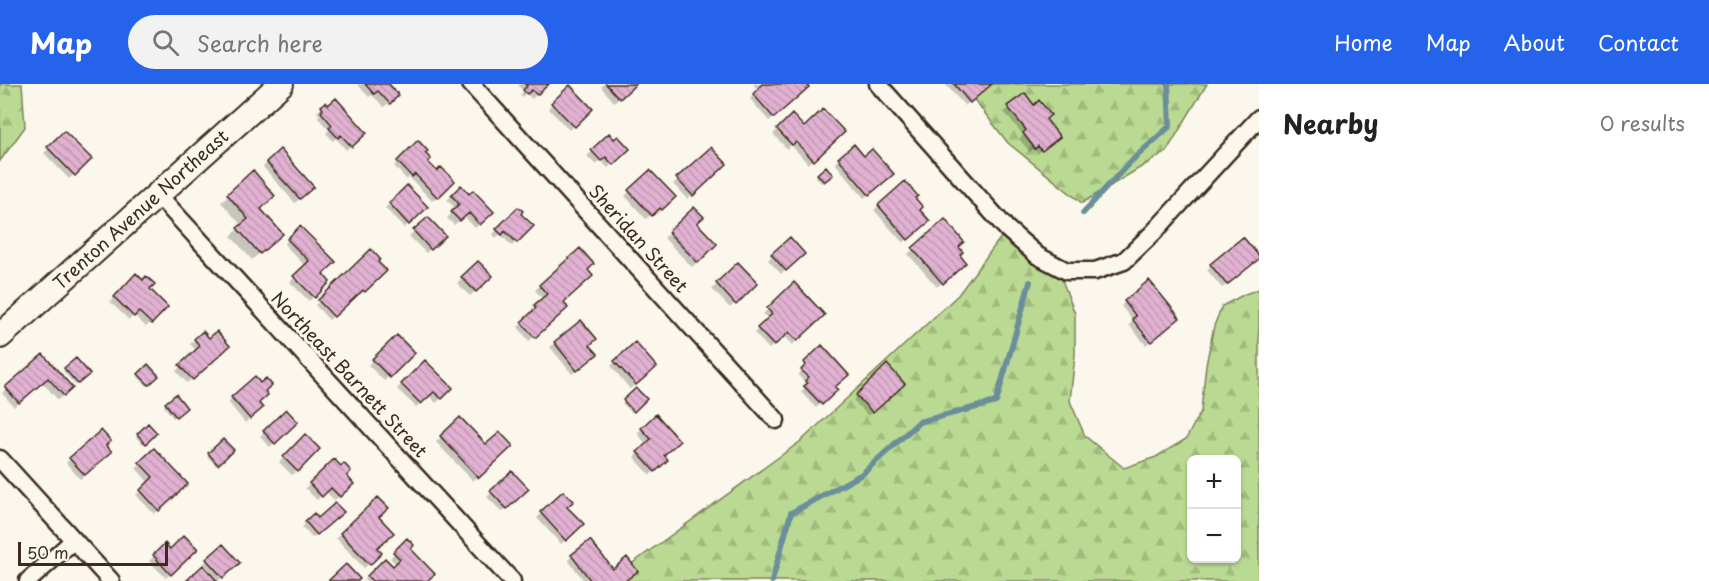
<!DOCTYPE html>
<meta charset="utf-8">
<style>
body{margin:0;font-family:"Playpen Sans",sans-serif;background:#f2f2f2;color:#222}
.controls{position:absolute;right:18px;bottom:18px;display:grid;overflow:hidden;border-radius:9px;box-shadow:0 2px 4px #0004}
.controls button{width:54px;height:54px;display:grid;place-items:center;padding:0;border:0;border-bottom:2px solid #e0e0e0;background:#fff;color:#222;font:30px sans-serif}
.scale{position:absolute;left:18px;bottom:15px;width:150px;box-sizing:border-box;padding-left:6px;border:3px solid #3b2a1e;border-top:0;font-size:16px;line-height:21px;white-space:nowrap;color:#3b2a1e;-webkit-text-stroke:4px #fbf7ec;paint-order:stroke}
.list{margin:0;padding:0;list-style:none}
h2{display:flex;justify-content:space-between;align-items:center;height:78px;margin:0;padding:0 24px;font-size:26px}
h2 small{font-size:20px;font-weight:400;color:#767676}
.icon{flex:none;width:33px;height:33px;fill:none;stroke:currentColor;stroke-width:2;stroke-linecap:round;stroke-linejoin:round}
.map{position:relative;flex:none;width:1259px;height:497px;overflow:hidden}
header{display:flex;align-items:center;gap:36px;box-sizing:border-box;height:84px;padding:0 30px;background:#2563eb;color:#fff}
header strong{font-size:28px}
nav{display:flex;gap:33px;margin-inline-start:auto;font-size:21px}
.search{width:420px;height:54px;background:#f2f2f2;display:flex;align-items:center;gap:15px;box-sizing:border-box;padding:0 21px;border-radius:33px;color:#767676;font-size:22px}
main{display:flex}
aside{flex:1;background:#fff}
.map>svg:first-child{display:block}
.forest{fill:url(#forest-firs);stroke:#7a8258;stroke-width:1.5;fill-rule:evenodd}
.shadow{fill:#0003}
.lines{fill:none;stroke-linecap:round;stroke-linejoin:round}
.stream{stroke:#6b8f9a;stroke-width:6}
.building{fill:url(#building-back-hatch);stroke:#3b2a1e;stroke-width:1.5}
.street-casing{stroke:#3b2a1e;stroke-width:21}
.secondary-casing{stroke:#3b2a1e;stroke-width:28}
.street{stroke:#fbf7ec;stroke-width:16}
.secondary{stroke:#fbf7ec;stroke-width:24}
.labels{text-anchor:middle;stroke-width:6;stroke-linejoin:round;paint-order:stroke}
.street-label{font-size:18px;fill:#3b2a1e;stroke:#fbf7ec}
</style>
<header>
<strong>Map</strong>
<div class="search"><svg class="icon" aria-label="search" viewBox="0 0 24 24"><circle cx="10" cy="10" r="6"/><path d="M15 15l6 6"/></svg>Search here</div>
<nav><a>Home</a><a>Map</a><a>About</a><a>Contact</a></nav>
</header>
<main>
<div class="map">
<svg width="1259" height="497" viewBox="0 0 1259 497">
<defs>
<pattern id="forest-firs" width="22" height="20" patternUnits="userSpaceOnUse" patternTransform="scale(1.5)"><rect width="22" height="20" fill="#bada93"/><path d="M5 1l3.5 6h-7zM16 11l3.5 6h-7z" fill="#a1bb7e"/></pattern>
<pattern id="building-back-hatch" width="6" height="6" patternUnits="userSpaceOnUse" patternTransform="scale(1.5)"><rect width="6" height="6" fill="#e1b1d1"/><path d="M-1 5l2 2M0 0l6 6M5-1l2 2" fill="none" stroke="#c298b3"/></pattern>
</defs>
<rect width="100%" height="100%" fill="#fbf7ec"/>
<filter id="ink" filterUnits="userSpaceOnUse"><feTurbulence type="fractalNoise" baseFrequency=".0167" numOctaves="2"/><feDisplacementMap in="SourceGraphic" scale="12" xChannelSelector="R" yChannelSelector="G"/><feConvolveMatrix kernelMatrix="1 2 1 2 8 2 1 2 1" color-interpolation-filters="sRGB"/></filter>
<g filter="url(#ink)">
<path class="forest" d="M 0,0 L 22,0 L 25,43 L 0,77 Z
M 962,0 L 1207,0 L 1166,68 L 1082,119 L 1008,59 Z
M 1007,145 L 1062,196 L 1075,230 L 1075,271 L 1070,317 L 1085,352 L 1124,384 L 1156,373 L 1186,355 L 1201,327 L 1206,281 L 1214,242 L 1222,222 L 1245,210 L 1259,205 L 1259,497 L 608,497 L 801,357 L 958,211 ZM 1192,376 L 1236,376 L 1236,474 L 1192,474 Z"/>
<path class="shadow" d="M 357,0 L 387,0 L 397,11 L 384,23 L 372,11 L 369,13 Z
M 520,0 L 546,0 L 532,15 L 526,9 L 522,13 L 520,11 L 524,7 L 518,2 Z
M 604,0 L 634,0 L 614,18 L 601,3 Z
M 753,0 L 804,0 L 807,3 L 769,37 L 750,15 L 759,6 Z
M 945,0 L 990,0 L 965,22 Z
M 570,3 L 591,25 L 569,46 L 548,24 Z
M 325,20 L 365,49 L 346,66 L 336,54 L 333,57 L 326,49 L 329,46 L 317,33 L 320,31 L 317,28 Z
M 1008,23 L 1045,35 L 1054,57 L 1037,70 L 1033,65 L 1030,68 L 1019,55 L 1023,51 L 1004,28 Z
M 792,33 L 804,45 L 843,48 L 808,80 L 791,61 L 787,65 L 773,50 Z
M 64,49 L 90,75 L 69,95 L 44,69 Z
M 609,52 L 628,65 L 608,84 L 600,76 L 596,81 L 587,72 Z
M 418,59 L 426,78 L 437,90 L 453,97 L 432,117 L 409,93 L 407,96 L 394,82 Z
M 710,65 L 724,80 L 687,115 L 673,100 Z
M 280,67 L 312,103 L 295,119 L 263,83 Z
M 864,74 L 888,94 L 864,114 L 835,79 L 839,75 Z
M 826,84 L 831,90 L 821,99 L 816,93 Z
M 650,88 L 674,113 L 657,130 L 655,127 L 646,135 L 625,112 Z
M 253,89 L 259,125 L 274,156 L 252,176 L 231,152 L 242,142 L 221,118 Z
M 905,99 L 914,114 L 923,141 L 903,159 L 874,126 Z
M 407,103 L 426,123 L 404,144 L 385,124 Z
M 460,104 L 492,128 L 475,144 L 464,132 L 454,141 L 447,134 L 456,125 L 447,116 Z
M 518,125 L 520,130 L 531,142 L 512,162 L 500,150 L 496,154 L 493,150 Z
M 694,125 L 695,139 L 715,160 L 692,183 L 664,154 Z
M 428,135 L 444,152 L 426,169 L 409,152 Z
M 944,137 L 957,163 L 960,183 L 937,203 L 908,170 Z
M 300,144 L 321,191 L 328,198 L 309,217 L 290,198 L 305,182 L 284,160 Z
M 790,155 L 803,170 L 781,190 L 768,176 Z
M 580,166 L 562,218 L 562,228 L 529,257 L 518,243 L 533,230 L 530,227 L 543,215 L 535,206 Z
M 371,167 L 376,178 L 385,187 L 360,211 L 357,209 L 329,236 L 315,221 Z
M 1254,178 L 1222,204 L 1207,186 L 1211,181 Z
M 478,179 L 491,192 L 470,212 L 457,199 Z
M 738,180 L 756,199 L 730,224 L 712,205 Z
M 136,192 L 166,223 L 146,243 L 134,231 L 129,236 L 110,218 Z
M 794,200 L 823,231 L 792,261 L 783,251 L 769,265 L 754,249 L 769,235 L 763,230 Z
M 1125,218 L 1174,238 L 1146,261 L 1129,241 L 1133,237 L 1121,222 Z
M 203,249 L 209,256 L 228,262 L 187,299 L 176,287 L 197,267 L 190,260 Z
M 397,253 L 413,269 L 384,297 L 368,281 Z
M 555,259 L 589,261 L 591,275 L 572,290 L 550,263 Z
M 822,263 L 836,306 L 816,324 L 801,308 L 804,305 L 802,302 L 805,299 L 798,291 L 803,286 L 801,284 Z
M 43,272 L 71,304 L 58,316 L 42,298 L 14,323 L 2,309 Z
M 76,276 L 88,290 L 75,301 L 63,287 Z
M 425,278 L 451,304 L 436,319 L 429,311 L 416,323 L 397,305 Z
M 615,278 L 651,287 L 630,305 L 611,282 Z
M 148,282 L 157,292 L 147,302 L 138,293 Z
M 903,300 L 868,332 L 853,316 L 868,302 Z
M 636,306 L 645,315 L 631,328 L 622,319 Z
M 263,307 L 257,319 L 261,324 L 245,339 L 228,318 L 232,314 Z
M 175,312 L 185,324 L 173,334 L 164,322 Z
M 286,327 L 296,338 L 270,363 L 260,352 Z
M 656,332 L 662,371 L 666,376 L 650,391 L 634,373 L 647,361 L 637,349 Z
M 460,335 L 486,362 L 511,362 L 473,397 L 436,358 Z
M 148,341 L 155,349 L 143,360 L 136,353 Z
M 305,352 L 318,365 L 292,391 L 279,378 Z
M 223,357 L 232,366 L 216,382 L 207,372 Z
M 104,362 L 105,372 L 80,395 L 66,379 L 70,375 Z
M 154,366 L 186,400 L 154,430 L 136,411 L 149,399 L 136,384 Z
M 334,377 L 352,400 L 334,417 L 326,407 L 317,416 L 305,404 Z
M 512,389 L 527,405 L 502,428 L 487,413 Z
M 563,409 L 566,423 L 582,440 L 561,460 L 537,434 Z
M 378,415 L 375,464 L 380,469 L 364,484 L 336,454 Z
M 314,432 L 318,436 L 337,433 L 312,454 L 302,443 Z
M 407,457 L 409,465 L 425,497 L 363,497 L 385,476 L 393,484 L 396,480 L 390,474 Z
M 165,461 L 170,467 L 196,465 L 166,494 L 149,477 Z
M 572,472 L 613,487 L 624,497 L 584,497 L 568,476 Z
M 207,476 L 233,484 L 218,497 L 188,497 L 204,482 L 203,480 Z"/>
<g class="lines">
<path class="stream" d="M 1083,129 L 1128,80 L 1170,42 L 1168,0
M 772,497 L 791,429 L 862,390 L 919,338 L 996,318 L 1030,198"/>
</g>
<path class="building" d="M 365,0 L 389,0 L 399,11 L 390,20 L 378,7 L 374,10 Z
M 525,0 L 549,0 L 537,11 L 532,6 L 527,10 L 523,6 L 527,2 Z
M 606,0 L 636,0 L 620,15 Z
M 762,0 L 806,0 L 809,3 L 774,34 L 753,10 Z
M 954,0 L 992,0 L 970,19 Z
M 570,1 L 593,25 L 575,43 L 551,19 Z
M 1025,9 L 1034,21 L 1039,16 L 1051,31 L 1046,35 L 1060,53 L 1042,67 L 1038,62 L 1035,65 L 1023,49 L 1026,46 L 1007,22 Z
M 336,14 L 367,49 L 352,63 L 341,51 L 338,54 L 329,44 L 332,41 L 321,28 L 323,25 L 321,22 L 326,18 L 328,21 Z
M 823,25 L 845,48 L 814,77 L 796,58 L 792,61 L 777,45 L 792,30 L 804,43 Z
M 64,47 L 92,75 L 75,92 L 47,63 Z
M 609,49 L 614,55 L 618,52 L 630,65 L 613,81 L 606,73 L 601,77 L 591,66 Z
M 418,56 L 428,67 L 425,69 L 431,75 L 428,78 L 437,87 L 441,83 L 455,97 L 438,114 L 415,90 L 412,93 L 397,77 Z
M 854,60 L 864,72 L 872,65 L 894,90 L 869,111 L 838,74 Z
M 711,63 L 727,80 L 693,112 L 676,94 Z
M 280,65 L 314,103 L 300,115 L 266,78 Z
M 826,82 L 833,91 L 824,98 L 817,90 Z
M 253,86 L 275,112 L 261,125 L 283,150 L 260,170 L 237,144 L 248,135 L 227,110 Z
M 650,86 L 676,113 L 662,126 L 660,124 L 652,132 L 628,106 Z
M 905,97 L 918,112 L 915,114 L 923,123 L 920,126 L 930,137 L 908,156 L 878,121 Z
M 407,101 L 428,123 L 409,141 L 389,119 Z
M 461,101 L 469,110 L 473,106 L 494,128 L 480,141 L 469,129 L 460,137 L 451,128 L 459,120 L 451,111 Z
M 518,123 L 523,127 L 521,130 L 534,142 L 517,159 L 505,147 L 502,151 L 496,145 Z
M 694,123 L 704,133 L 697,139 L 717,160 L 698,179 L 668,148 Z
M 428,133 L 446,152 L 431,166 L 413,146 Z
M 945,135 L 964,158 L 959,163 L 963,168 L 960,171 L 966,179 L 943,200 L 912,164 Z
M 300,142 L 336,178 L 323,190 L 330,198 L 315,214 L 293,192 L 309,177 L 287,155 Z
M 790,153 L 805,170 L 786,187 L 771,170 Z
M 1243,153 L 1259,172 L 1259,175 L 1227,201 L 1210,180 Z
M 580,164 L 594,180 L 588,186 L 593,192 L 564,218 L 568,224 L 535,254 L 521,238 L 536,224 L 534,221 L 547,210 L 539,201 Z
M 371,165 L 380,175 L 378,178 L 387,187 L 365,208 L 363,206 L 334,233 L 318,216 Z
M 478,177 L 493,192 L 476,208 L 461,193 Z
M 738,178 L 758,199 L 736,221 L 716,199 Z
M 136,189 L 143,196 L 146,192 L 155,200 L 150,205 L 168,223 L 152,240 L 139,228 L 134,233 L 114,213 Z
M 1149,196 L 1180,234 L 1151,258 L 1132,235 L 1136,232 L 1124,217 Z
M 794,198 L 825,231 L 797,257 L 789,248 L 774,262 L 757,244 L 772,230 L 767,224 Z
M 581,236 L 597,255 L 590,261 L 598,270 L 577,287 L 554,258 Z
M 203,247 L 209,254 L 217,247 L 230,262 L 193,296 L 179,281 L 200,262 L 194,255 Z
M 397,251 L 415,269 L 390,294 L 372,275 Z
M 635,258 L 657,283 L 636,301 L 614,277 Z
M 822,261 L 849,291 L 835,303 L 838,306 L 822,321 L 804,302 L 808,299 L 805,297 L 809,293 L 801,286 L 806,281 L 804,278 Z
M 43,270 L 73,304 L 64,312 L 48,294 L 19,319 L 5,303 Z
M 76,274 L 90,290 L 78,300 L 64,284 Z
M 425,276 L 453,304 L 442,315 L 434,308 L 421,320 L 401,300 Z
M 148,280 L 159,292 L 149,301 L 138,290 Z
M 887,280 L 905,300 L 873,329 L 856,311 Z
M 255,292 L 260,299 L 266,294 L 272,301 L 265,307 L 268,311 L 259,319 L 263,324 L 250,335 L 231,313 Z
M 636,304 L 647,315 L 634,328 L 623,316 Z
M 176,310 L 187,324 L 176,333 L 165,319 Z
M 286,325 L 298,338 L 275,360 L 263,347 Z
M 656,330 L 680,357 L 664,371 L 668,376 L 655,388 L 637,368 L 651,355 L 641,344 Z
M 460,333 L 486,360 L 500,348 L 513,362 L 479,394 L 440,352 Z
M 148,339 L 157,349 L 146,360 L 137,350 Z
M 101,346 L 111,357 L 106,361 L 112,368 L 85,391 L 69,374 Z
M 305,350 L 320,365 L 298,388 L 283,373 Z
M 223,355 L 234,366 L 218,381 L 208,369 Z
M 154,364 L 188,400 L 159,427 L 140,406 L 153,393 L 139,378 Z
M 334,375 L 341,382 L 344,379 L 351,387 L 347,392 L 354,400 L 340,413 L 331,404 L 322,413 L 309,399 Z
M 512,387 L 529,405 L 507,425 L 490,407 Z
M 563,407 L 574,417 L 567,423 L 584,440 L 566,457 L 540,428 Z
M 378,413 L 389,424 L 379,433 L 394,449 L 377,464 L 382,469 L 370,481 L 340,449 Z
M 335,419 L 344,428 L 317,451 L 305,437 L 314,429 L 318,434 Z
M 184,451 L 198,465 L 171,491 L 153,471 L 165,459 L 170,465 Z
M 407,454 L 414,461 L 411,465 L 435,490 L 427,497 L 372,497 L 367,492 L 385,474 L 393,482 L 400,475 L 393,468 Z
M 590,456 L 613,485 L 627,473 L 638,487 L 625,497 L 591,497 L 571,471 Z
M 223,460 L 240,479 L 223,494 L 206,475 Z
M 346,480 L 360,495 L 358,497 L 328,497 Z
M 203,481 L 217,497 L 186,497 Z"/>
<g class="lines">
<g class="street-casing">
<path id="street" d="M 471,0 L 776,336
M 878,0 L 1007,145 L 1038,172 L 1067,187 L 1095,187 L 1124,177 L 1154,148 L 1259,34
M 158,111 L 512,497
M 0,375 L 111,497
M 28,497 L 74,456"/>
</g>
<g class="secondary-casing">
<path id="secondary" d="M 0,252 L 281,0"/>
</g>
<use href="#street" class="street"/>
<use href="#secondary" class="secondary"/>
</g>
</g>
<g class="labels">
<g class="street-label">
<text transform="translate(141 126) rotate(-42)" y="6">Trenton Avenue Northeast</text>
<text transform="translate(638 155) rotate(48)" y="6">Sheridan Street</text>
<text transform="translate(349 291) rotate(47)" y="6">Northeast Barnett Street</text>
</g>
</g>
</svg>
<div class="controls">
<button>+</button>
<button>−</button>
</div>
<div class="scale">50 m</div>
</div>
<aside>
<h2>Nearby<small>0 results</small></h2>
<ul class="list">
</ul>
</aside>
</main>
